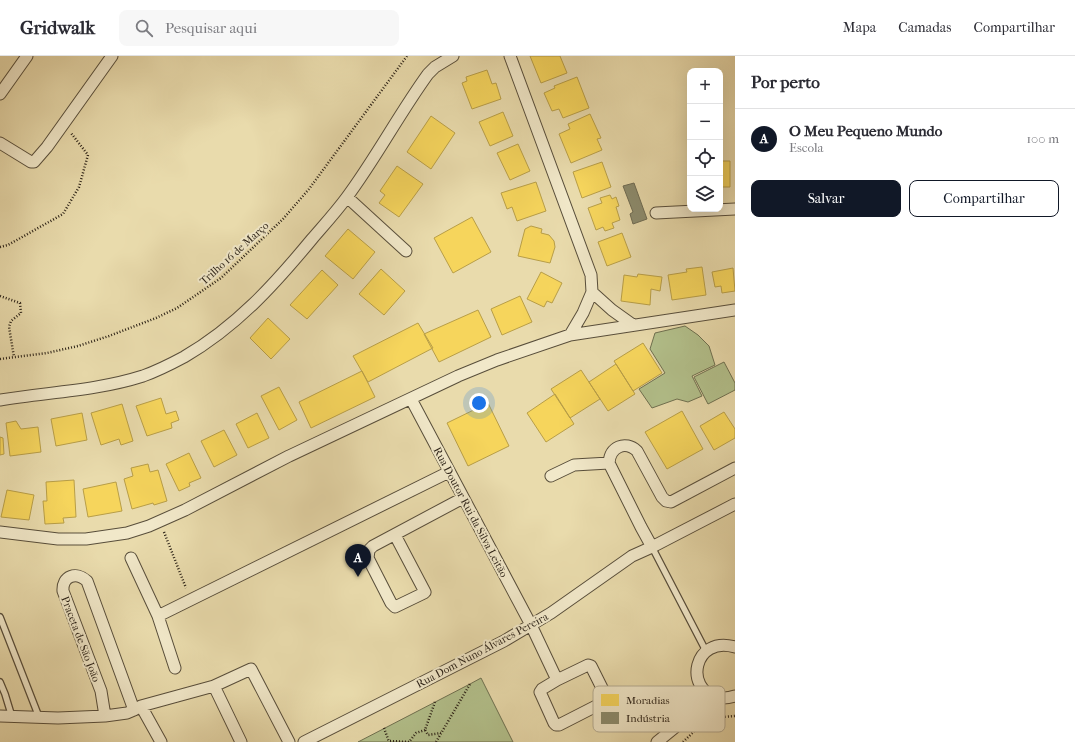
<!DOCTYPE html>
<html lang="pt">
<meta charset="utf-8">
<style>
body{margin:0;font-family:"IM FELL French Canon",serif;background:#f7f7f7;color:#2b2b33}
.controls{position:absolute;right:12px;top:12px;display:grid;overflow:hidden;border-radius:8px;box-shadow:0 4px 16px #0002}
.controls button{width:36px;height:36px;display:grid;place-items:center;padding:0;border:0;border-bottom:1px solid #e1e1e2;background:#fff;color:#2b2b33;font:20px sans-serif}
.you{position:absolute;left:479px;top:347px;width:14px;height:14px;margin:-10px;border:3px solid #fff;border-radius:50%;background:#1a73e8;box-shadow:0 0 0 6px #1a73e833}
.badge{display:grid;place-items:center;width:26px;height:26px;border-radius:50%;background:#111827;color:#fff;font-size:13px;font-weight:700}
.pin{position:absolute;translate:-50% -33px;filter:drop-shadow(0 1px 2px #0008)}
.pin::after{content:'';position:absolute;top:21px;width:14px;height:12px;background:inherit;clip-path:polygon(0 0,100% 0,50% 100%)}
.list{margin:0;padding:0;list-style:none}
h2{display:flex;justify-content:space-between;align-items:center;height:52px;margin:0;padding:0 16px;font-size:17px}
h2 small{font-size:13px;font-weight:400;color:#7c7c81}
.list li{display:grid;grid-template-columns:26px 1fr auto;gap:12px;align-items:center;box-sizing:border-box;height:60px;padding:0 16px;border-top:1px solid #e1e1e2}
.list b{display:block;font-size:15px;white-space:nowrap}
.list p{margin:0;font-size:13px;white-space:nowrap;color:#7c7c81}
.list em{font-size:13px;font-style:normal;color:#7c7c81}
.actions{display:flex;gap:8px;padding:12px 16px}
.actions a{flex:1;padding:9px 0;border:1px solid #111827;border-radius:8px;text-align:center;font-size:14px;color:#111827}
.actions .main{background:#111827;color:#fff}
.icon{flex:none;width:22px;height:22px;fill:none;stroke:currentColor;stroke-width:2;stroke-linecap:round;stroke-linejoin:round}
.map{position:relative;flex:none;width:735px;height:686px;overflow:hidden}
header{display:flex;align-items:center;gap:24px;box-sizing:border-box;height:56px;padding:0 20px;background:#fff;border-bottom:1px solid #e1e1e2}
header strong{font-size:19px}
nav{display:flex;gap:22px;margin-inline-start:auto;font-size:14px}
.search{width:280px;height:36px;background:#f7f7f7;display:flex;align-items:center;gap:10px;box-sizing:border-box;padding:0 14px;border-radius:8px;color:#7c7c81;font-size:15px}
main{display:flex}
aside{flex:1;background:#fff}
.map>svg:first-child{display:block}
.green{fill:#b3c18c;stroke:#6e7050}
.homes{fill:#f6d55c;stroke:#b89e47}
.industry{fill:#8c8c6e;stroke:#6e6b53}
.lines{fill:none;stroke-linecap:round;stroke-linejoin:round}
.service-casing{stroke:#584e3b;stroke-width:8}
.minor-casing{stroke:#584e3b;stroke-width:13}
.path{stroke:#281f15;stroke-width:2.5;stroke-dasharray:1 2;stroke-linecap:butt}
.service{stroke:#f1e8c9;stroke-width:5.5}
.minor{stroke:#f1e8c9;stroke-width:11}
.labels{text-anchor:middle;stroke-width:4;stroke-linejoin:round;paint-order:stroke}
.street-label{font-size:11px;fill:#281f15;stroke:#f1e8c9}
.key{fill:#f1e8c9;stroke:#b5ac93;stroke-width:1}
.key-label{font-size:11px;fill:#281f15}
</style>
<header>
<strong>Gridwalk</strong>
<div class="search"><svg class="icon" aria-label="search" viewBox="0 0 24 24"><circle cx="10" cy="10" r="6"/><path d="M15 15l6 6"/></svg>Pesquisar aqui</div>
<nav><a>Mapa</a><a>Camadas</a><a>Compartilhar</a></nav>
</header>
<main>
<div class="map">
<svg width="735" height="686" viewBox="0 0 735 686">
<rect width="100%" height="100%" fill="#e9dbac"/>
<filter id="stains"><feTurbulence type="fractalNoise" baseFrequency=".005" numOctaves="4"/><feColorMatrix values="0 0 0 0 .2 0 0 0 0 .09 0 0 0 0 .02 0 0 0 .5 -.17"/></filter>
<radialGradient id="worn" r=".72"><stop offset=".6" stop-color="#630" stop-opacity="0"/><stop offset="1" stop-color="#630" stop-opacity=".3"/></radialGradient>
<path class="green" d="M 685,270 L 698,279 L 709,290 L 715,309 L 692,320 L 702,340 L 688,346 L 677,343 L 652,352 L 639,333 L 665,317 L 650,293 L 655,277 Z
M 724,306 L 735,327 L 735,334 L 708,348 L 694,321 Z
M 481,622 L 513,686 L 358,686 L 470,628 Z"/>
<path class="homes" d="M 530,0 L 560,0 L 567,17 L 541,27 Z
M 487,14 L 492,28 L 496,27 L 501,43 L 472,53 L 462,27 L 467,25 L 466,21 Z
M 577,21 L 589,52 L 563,62 L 559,53 L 552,55 L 544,37 L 555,32 L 554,30 Z
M 503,56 L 513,80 L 490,90 L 479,66 Z
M 590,58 L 601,82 L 597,83 L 602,94 L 571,107 L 559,78 L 570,73 L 568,68 Z
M 431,60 L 455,77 L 431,113 L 407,96 Z
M 518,88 L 530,115 L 510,124 L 497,97 Z
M 720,105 L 730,105 L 730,131 L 720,131 Z
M 602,106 L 611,131 L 582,142 L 573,116 Z
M 397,110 L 423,128 L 399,161 L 379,147 L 385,139 L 380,135 Z
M 536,126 L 546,155 L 517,165 L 512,151 L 507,153 L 501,137 Z
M 610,139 L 612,143 L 616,141 L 619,150 L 616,151 L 620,164 L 612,167 L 614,172 L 605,175 L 603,171 L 596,174 L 588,152 L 602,147 L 600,142 Z
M 472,161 L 491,196 L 453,217 L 434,182 Z
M 531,170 L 542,173 L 541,177 L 549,179 L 554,185 L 555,191 L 550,207 L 518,200 L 525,173 Z
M 348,173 L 375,196 L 353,223 L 325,200 Z
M 622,177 L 631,201 L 607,210 L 598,186 Z
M 702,211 L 706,239 L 672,244 L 668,219 L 687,216 L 686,213 Z
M 733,212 L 735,235 L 722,237 L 721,230 L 715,231 L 712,216 Z
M 381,213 L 405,235 L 384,259 L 359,238 Z
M 322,214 L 338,229 L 307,263 L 290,249 Z
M 541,216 L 562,227 L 552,247 L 547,245 L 544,251 L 527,243 Z
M 638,218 L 662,221 L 660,235 L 651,233 L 650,249 L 621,245 L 624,219 L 637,221 Z
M 520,240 L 532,266 L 502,279 L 491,253 Z
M 478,254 L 491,281 L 439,306 L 424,278 Z
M 268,262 L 290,283 L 271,303 L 250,282 Z
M 418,267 L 433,292 L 368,326 L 353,300 Z
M 643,287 L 662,317 L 633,335 L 614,305 Z
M 616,308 L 635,338 L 608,355 L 589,326 Z
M 581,314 L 600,343 L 570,362 L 551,333 Z
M 362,315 L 375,341 L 311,372 L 299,346 Z
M 279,331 L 297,364 L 279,374 L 261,340 Z
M 555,338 L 574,368 L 546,386 L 527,357 Z
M 161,342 L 166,358 L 176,355 L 179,364 L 171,367 L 172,372 L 147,380 L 136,350 Z
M 488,347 L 509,390 L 468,410 L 447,367 Z
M 122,348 L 133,385 L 121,389 L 119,383 L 101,389 L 91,357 Z
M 682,355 L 703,393 L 667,413 L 645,376 Z
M 724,356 L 735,373 L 735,382 L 714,394 L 700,370 Z
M 82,357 L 87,384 L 56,390 L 51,363 Z
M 257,357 L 269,382 L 248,392 L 236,368 Z
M 16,365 L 21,373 L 38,371 L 41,396 L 10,400 L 6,367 Z
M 224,374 L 237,399 L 214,411 L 201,385 Z
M 0,381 L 3,382 L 4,398 L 0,399 Z
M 189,397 L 201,422 L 189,427 L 190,430 L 179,435 L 166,408 Z
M 148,408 L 150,416 L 158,414 L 167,445 L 154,449 L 153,447 L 132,453 L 124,423 L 133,420 L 131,412 Z
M 74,424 L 76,461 L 63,462 L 64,467 L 45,468 L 43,445 L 47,445 L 46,426 Z
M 116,426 L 122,455 L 88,461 L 83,433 Z
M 7,434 L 34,439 L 29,464 L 1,461 Z"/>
<path class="industry" d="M 634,127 L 647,163 L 633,168 L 630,158 L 633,156 L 623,130 Z"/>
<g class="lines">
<g class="service-casing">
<path id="service" d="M 652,491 L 706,595
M 0,561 L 39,661
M 0,626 L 5,638 L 12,661"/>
</g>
<g class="minor-casing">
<path id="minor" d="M 510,0 L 591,219 L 592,236 L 583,257 L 570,279
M 0,38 L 27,0
M 0,87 L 31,106 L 34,106 L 47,91 L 112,0
M 347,141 L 406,195
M 656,157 L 735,153
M 592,236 L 612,254 L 633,269
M 411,343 L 531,569 L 557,624 L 542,633 L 540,636 L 554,667 L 556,669 L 559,669 L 606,645 L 607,642 L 591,610 L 588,609 L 557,624
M 0,344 C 48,336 96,335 143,320 C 157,315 171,308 184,301 C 236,271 274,229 312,183 C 324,169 336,156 347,141 C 376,102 399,58 428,18 L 435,11 L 453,0
M 551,420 L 574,409 L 609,407
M 0,476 L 58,483 L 86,483 L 127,477 L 149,470 L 185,454 L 289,400 L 458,320 L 497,304 L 570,279 L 735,254
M 395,479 L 425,536 L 424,537 L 395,551 L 391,547 L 368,502 L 369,494 L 373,490 L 463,442
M 652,491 L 641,471 L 609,407 C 610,391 625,384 637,395 L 662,441 L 666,445 L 671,446 L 735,412
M 131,502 L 158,560
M 735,591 C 693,579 684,634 717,641 C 723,643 729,642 735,640
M 175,612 L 158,560 L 449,416
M 214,630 L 251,613 L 289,686
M 141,650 L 161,686
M 0,660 L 58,662 L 105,660 L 127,657 L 134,654 L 141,650 L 214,630 L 241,686
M 105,660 L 101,635 L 63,535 C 62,520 76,515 87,525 L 134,654
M 304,686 L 504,585 L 551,557 L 632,500 L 652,491 L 735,448
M 657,686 L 689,660 L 709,638"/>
</g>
<path class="path" d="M 0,191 L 8,189 L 63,158 L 79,131 L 88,99 L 71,77
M 0,240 L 20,247 L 21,257 L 11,265 L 9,271 L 14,301
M 0,303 L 47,297 L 78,290 L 109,280 L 156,262 L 177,252 L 221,222 L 283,163 L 309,133 L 407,0
M 164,476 L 186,532
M 435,646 L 425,674 L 428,679 L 441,677
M 384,672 L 389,686
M 390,685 L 409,686 L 416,677 L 425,674
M 436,686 L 470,628
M 683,686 L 705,665 L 712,662 L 735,660"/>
<use href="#service" class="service"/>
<use href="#minor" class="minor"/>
</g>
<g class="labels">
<g class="street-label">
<text transform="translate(234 197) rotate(-42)" y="4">Trilho 16 de Março</text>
<text transform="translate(471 456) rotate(62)" y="4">Rua Doutor Rui da Silva Leitão</text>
<text transform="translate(81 583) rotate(69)" y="4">Praceta de São João</text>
<text transform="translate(482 594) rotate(-28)" y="4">Rua Dom Nuno Álvares Pereira</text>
</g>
</g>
<rect x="593" y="630" width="132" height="46" rx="6" class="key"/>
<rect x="601" y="638" width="18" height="12" fill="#f6d55c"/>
<rect x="601" y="656" width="18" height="12" fill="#8c8c6e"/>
<g class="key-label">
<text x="626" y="648">Moradias</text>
<text x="626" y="666">Indústria</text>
</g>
<rect width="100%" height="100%" filter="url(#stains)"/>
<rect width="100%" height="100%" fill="url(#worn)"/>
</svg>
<div class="controls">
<button>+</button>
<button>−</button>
<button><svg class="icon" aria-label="locate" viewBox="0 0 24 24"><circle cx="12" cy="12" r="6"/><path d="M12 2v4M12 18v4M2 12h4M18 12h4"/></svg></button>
<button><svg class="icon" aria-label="layers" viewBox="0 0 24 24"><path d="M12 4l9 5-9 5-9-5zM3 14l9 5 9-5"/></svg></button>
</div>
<div class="you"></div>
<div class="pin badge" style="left:358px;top:521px">A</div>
</div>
<aside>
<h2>Por perto<small></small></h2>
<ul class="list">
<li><span class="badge">A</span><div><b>O Meu Pequeno Mundo</b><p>Escola</p></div><em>100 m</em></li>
</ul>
<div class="actions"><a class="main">Salvar</a><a>Compartilhar</a></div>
</aside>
</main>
